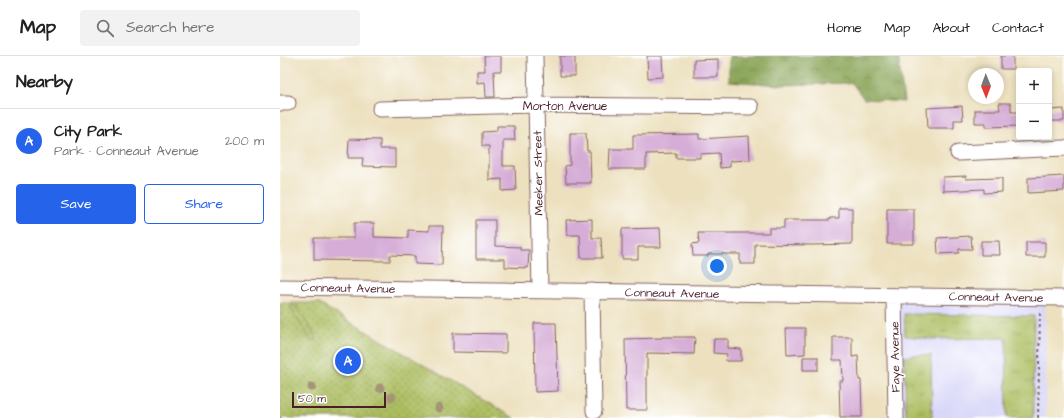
<!DOCTYPE html>
<meta charset="utf-8">
<style>
body{margin:0;font-family:"Architects Daughter",sans-serif;background:#f2f2f2;color:#222}
.controls{position:absolute;right:12px;top:12px;display:grid;overflow:hidden;border-radius:4px;box-shadow:0 2px 6px #0003}
.controls button{width:36px;height:36px;display:grid;place-items:center;padding:0;border:0;border-bottom:1px solid #e0e0e0;background:#fff;color:#222;font:20px sans-serif}
.compass{position:absolute;left:688px;top:12px;width:36px;height:36px;border-radius:50%;background:#fff;box-shadow:0 2px 6px #0003;rotate:179deg}
.scale{position:absolute;left:12px;bottom:10px;width:94px;box-sizing:border-box;padding-left:4px;border:2px solid #4a1f2b;border-top:0;font-size:11px;line-height:14px;white-space:nowrap;color:#4a1f2b;-webkit-text-stroke:3px #fff;paint-order:stroke}
.you{position:absolute;left:437px;top:210px;width:14px;height:14px;margin:-10px;border:3px solid #fff;border-radius:50%;background:#1a73e8;box-shadow:0 0 0 6px #1a73e833}
.badge{display:grid;place-items:center;width:26px;height:26px;border-radius:50%;background:#2563eb;color:#fff;font-size:13px;font-weight:700}
.pin{position:absolute;translate:-50% -50%;border:2px solid #fff;box-shadow:0 1px 4px #0006}
.list{margin:0;padding:0;list-style:none}
h2{display:flex;justify-content:space-between;align-items:center;height:52px;margin:0;padding:0 16px;font-size:17px}
h2 small{font-size:13px;font-weight:400;color:#767676}
.list li{display:grid;grid-template-columns:26px 1fr auto;gap:12px;align-items:center;box-sizing:border-box;height:64px;padding:0 16px;border-top:1px solid #e0e0e0}
.list b{display:block;font-size:15px;white-space:nowrap}
.list p{margin:0;font-size:13px;white-space:nowrap;color:#767676}
.list em{font-size:13px;font-style:normal;color:#767676}
.actions{display:flex;gap:8px;padding:12px 16px}
.actions a{flex:1;padding:9px 0;border:1px solid #2563eb;border-radius:4px;text-align:center;font-size:14px;color:#2563eb}
.actions .main{background:#2563eb;color:#fff}
.icon{flex:none;width:22px;height:22px;fill:none;stroke:currentColor;stroke-width:2;stroke-linecap:round;stroke-linejoin:round}
.map{position:relative;flex:none;width:784px;height:362px;overflow:hidden}
header{display:flex;align-items:center;gap:24px;box-sizing:border-box;height:56px;padding:0 20px;background:#fff;border-bottom:1px solid #e0e0e0}
header strong{font-size:19px}
nav{display:flex;gap:22px;margin-inline-start:auto;font-size:14px}
.search{width:280px;height:36px;background:#f2f2f2;display:flex;align-items:center;gap:10px;box-sizing:border-box;padding:0 14px;border-radius:4px;color:#767676;font-size:15px}
main{display:flex}
aside{flex:1;background:#fff}
.map>svg:first-child{display:block}
.built{fill:#d8d7f8}
.grass{fill:url(#grass-tufts);stroke:#7b6e46}
.forest{fill:url(#forest-crowns);stroke:#6a6240}
.park{fill:url(#park-dots);stroke:#7b6e46}
.garden{fill:url(#garden-furrows);stroke:#7b6e46}
.building{fill:#d6add7}
.lines{fill:none;stroke-linecap:round;stroke-linejoin:round}
.minor-casing{stroke:#83635e;stroke-width:17}
.path{stroke:#83635e;stroke-width:2;stroke-dasharray:3 3;stroke-linecap:butt}
.minor{stroke:#fff;stroke-width:15}
.tree{fill:#a69478}
.labels{text-anchor:middle;stroke-width:3;stroke-linejoin:round;paint-order:stroke}
.street-label{font-size:12px;fill:#4a1f2b;stroke:#fff}
</style>
<header>
<strong>Map</strong>
<div class="search"><svg class="icon" aria-label="search" viewBox="0 0 24 24"><circle cx="10" cy="10" r="6"/><path d="M15 15l6 6"/></svg>Search here</div>
<nav><a>Home</a><a>Map</a><a>About</a><a>Contact</a></nav>
</header>
<main>
<aside>
<h2>Nearby<small></small></h2>
<ul class="list">
<li><span class="badge">A</span><div><b>City Park</b><p>Park · Conneaut Avenue</p></div><em>200 m</em></li>
</ul>
<div class="actions"><a class="main">Save</a><a>Share</a></div>
</aside>
<div class="map">
<svg width="784" height="362" viewBox="0 0 784 362">
<defs>
<pattern id="grass-tufts" width="24" height="20" patternUnits="userSpaceOnUse"><rect width="24" height="20" fill="#acbd60"/><path d="M3 7l-1-3M5 7V3M7 7l1-3M15 17l-1-3M17 17v-4M19 17l1-3" fill="none" stroke="#8e994f"/></pattern>
<pattern id="forest-crowns" width="20" height="18" patternUnits="userSpaceOnUse"><rect width="20" height="18" fill="#89a456"/><path d="M2 6a3 3 0 1 1 6 0M12 15a3 3 0 1 1 6 0" fill="none" stroke="#728547"/></pattern>
<pattern id="park-dots" width="8" height="8" patternUnits="userSpaceOnUse"><rect width="8" height="8" fill="#acbd60"/><path d="M2 2h.1M6 6h.1" fill="none" stroke="#8e994f" stroke-width="1.8" stroke-linecap="round"/></pattern>
<pattern id="garden-furrows" width="10" height="10" patternUnits="userSpaceOnUse"><rect width="10" height="10" fill="#acbd60"/><path d="M-1 1l2-2M0 10L10 0M9 11l2-2" fill="none" stroke="#8e994f"/></pattern>
</defs>
<rect width="100%" height="100%" fill="#fff"/>
<filter id="ink" filterUnits="userSpaceOnUse"><feTurbulence type="fractalNoise" baseFrequency=".025" numOctaves="2"/><feDisplacementMap in="SourceGraphic" scale="8" xChannelSelector="R" yChannelSelector="G"/><feConvolveMatrix kernelMatrix="1 2 1 2 8 2 1 2 1" color-interpolation-filters="sRGB"/></filter>
<filter id="wash" filterUnits="userSpaceOnUse"><feTurbulence type="fractalNoise" baseFrequency=".012" numOctaves="4" result="noise"/><feDisplacementMap in="SourceGraphic" scale="16" xChannelSelector="R" yChannelSelector="G"/><feGaussianBlur stdDeviation="0.9" result="paint"/><feColorMatrix in="noise" values="0 0 0 0 0 0 0 0 0 0 0 0 0 0 0 0 0 1.4 0 .05"/><feComposite in="paint" operator="in"/></filter>
<g filter="url(#wash)">
<rect width="100%" height="100%" fill="#ece0be"/>
<path class="built" d="M 614,240 L 765,241 L 766,362 L 616,362 Z"/>
<path class="grass" d="M 624,258 L 754,260 L 753,362 L 727,362 L 726,282 L 651,283 L 625,280 Z
M 632,299 L 651,299 L 652,362 L 628,362 L 626,359 L 624,302 Z"/>
<path class="forest" d="M 449,0 L 618,0 L 624,46 L 584,43 L 572,27 L 500,29 L 449,25 Z"/>
<path class="park" d="M 0,247 L 38,247 L 234,362 L 0,362 Z"/>
<path class="garden" d="M 12,249 L 17,251 L 36,281 L 36,285 L 31,284 L 11,253 Z"/>
<g id="blocks">
<path class="building" d="M 204,0 L 221,0 L 221,15 L 214,15 L 215,41 L 206,41 L 205,26 L 197,27 L 197,15 L 205,15 Z
M 280,0 L 295,0 L 295,20 L 280,20 Z
M 367,0 L 382,0 L 383,21 L 368,22 Z
M 721,0 L 733,0 L 733,13 L 721,13 Z
M 438,3 L 438,21 L 414,21 L 414,4 Z
M 719,47 L 731,47 L 731,56 L 739,56 L 739,70 L 706,71 L 706,67 L 695,67 L 695,54 L 720,54 Z
M 682,50 L 683,64 L 674,64 L 674,72 L 648,72 L 647,52 Z
M 784,53 L 784,65 L 769,65 L 769,54 Z
M 217,70 L 234,70 L 235,84 L 223,84 L 223,110 L 235,110 L 236,134 L 222,135 L 222,123 L 209,124 L 209,90 L 202,90 L 202,76 L 217,75 Z
M 290,77 L 306,77 L 307,95 L 310,95 L 311,127 L 286,127 L 285,110 L 290,109 Z
M 419,78 L 419,83 L 469,80 L 470,104 L 450,105 L 450,111 L 440,112 L 439,97 L 420,98 L 420,102 L 396,102 L 396,97 L 366,98 L 366,113 L 329,113 L 330,93 L 353,93 L 353,79 Z
M 69,83 L 100,84 L 100,93 L 115,93 L 115,111 L 82,110 L 83,102 L 68,102 Z
M 686,120 L 686,123 L 722,122 L 722,136 L 704,137 L 704,133 L 663,135 L 663,121 Z
M 784,120 L 784,135 L 748,137 L 748,122 Z
M 559,152 L 572,152 L 572,188 L 531,189 L 475,188 L 475,208 L 460,208 L 460,198 L 428,198 L 428,200 L 413,200 L 412,188 L 419,187 L 418,177 L 489,177 L 489,172 L 504,172 L 504,164 L 550,164 L 550,162 L 559,162 Z
M 607,153 L 634,153 L 634,188 L 607,188 Z
M 312,163 L 312,182 L 321,182 L 322,202 L 301,202 L 300,179 L 287,179 L 286,164 Z
M 196,164 L 215,164 L 215,190 L 240,191 L 240,194 L 249,194 L 248,212 L 225,211 L 225,203 L 196,203 Z
M 74,167 L 94,167 L 94,181 L 128,182 L 128,174 L 149,175 L 149,170 L 163,170 L 162,209 L 135,208 L 135,200 L 110,199 L 110,205 L 34,204 L 34,182 L 74,182 Z
M 380,172 L 381,191 L 358,191 L 358,203 L 342,203 L 342,173 Z
M 691,180 L 692,193 L 679,193 L 679,197 L 658,198 L 657,182 Z
M 701,185 L 719,185 L 720,199 L 701,199 Z
M 746,186 L 765,186 L 765,201 L 746,201 Z
M 254,267 L 276,267 L 278,335 L 255,336 Z
M 506,272 L 525,272 L 525,298 L 507,299 Z
M 173,277 L 226,278 L 226,297 L 173,296 Z
M 382,281 L 415,281 L 414,298 L 367,297 L 367,354 L 346,354 L 345,283 L 382,282 Z
M 553,281 L 572,281 L 572,301 L 578,300 L 579,324 L 581,324 L 582,361 L 560,361 L 559,325 L 563,325 L 562,304 L 553,304 Z
M 434,283 L 448,283 L 448,292 L 461,293 L 461,305 L 446,305 L 447,298 L 433,297 Z
M 523,301 L 538,301 L 538,314 L 523,314 Z"/>
</g>
</g>
<g filter="url(#ink)">
<use href="#blocks" fill-opacity="0" stroke="#83635e" stroke-width="1"/>
<g class="lines">
<g class="minor-casing">
<path id="minor" d="M 255,0 L 260,234
M 0,47 L 8,47
M 100,53 L 257,49 L 471,51
M 678,97 L 784,92
M 0,231 L 784,242
M 312,235 L 314,355
M 614,240 L 616,362"/>
</g>
<path class="path" d="M 0,361 L 1,362
M 758,362 L 760,256"/>
<use href="#minor" class="minor"/>
</g>
<g class="tree">
<circle cx="32" cy="331" r="4.5"/>
<circle cx="100" cy="332" r="4.5"/>
<circle cx="112" cy="341" r="4.5"/>
<circle cx="159" cy="352" r="4.5"/>
</g>
</g>
<g class="labels">
<g class="street-label">
<text x="285" y="54">Morton Avenue</text>
<text transform="translate(258 117) rotate(-91)" y="4">Meeker Street</text>
<text transform="translate(68 232) rotate(1)" y="4">Conneaut Avenue</text>
<text transform="translate(392 237) rotate(1)" y="4">Conneaut Avenue</text>
<text transform="translate(716 241) rotate(1)" y="4">Conneaut Avenue</text>
<text transform="translate(615 301) rotate(-91)" y="4">Faye Avenue</text>
</g>
</g>
</svg>
<div class="controls">
<button>+</button>
<button>−</button>
</div>
<svg class="compass" viewBox="-18 -18 36 36"><path d="M0-13l5 13h-10z" fill="#e53935"/><path d="M0 13l5-13h-10z" fill="#767676"/></svg>
<div class="scale">50 m</div>
<div class="you"></div>
<div class="pin badge" style="left:68px;top:305px">A</div>
</div>
</main>
